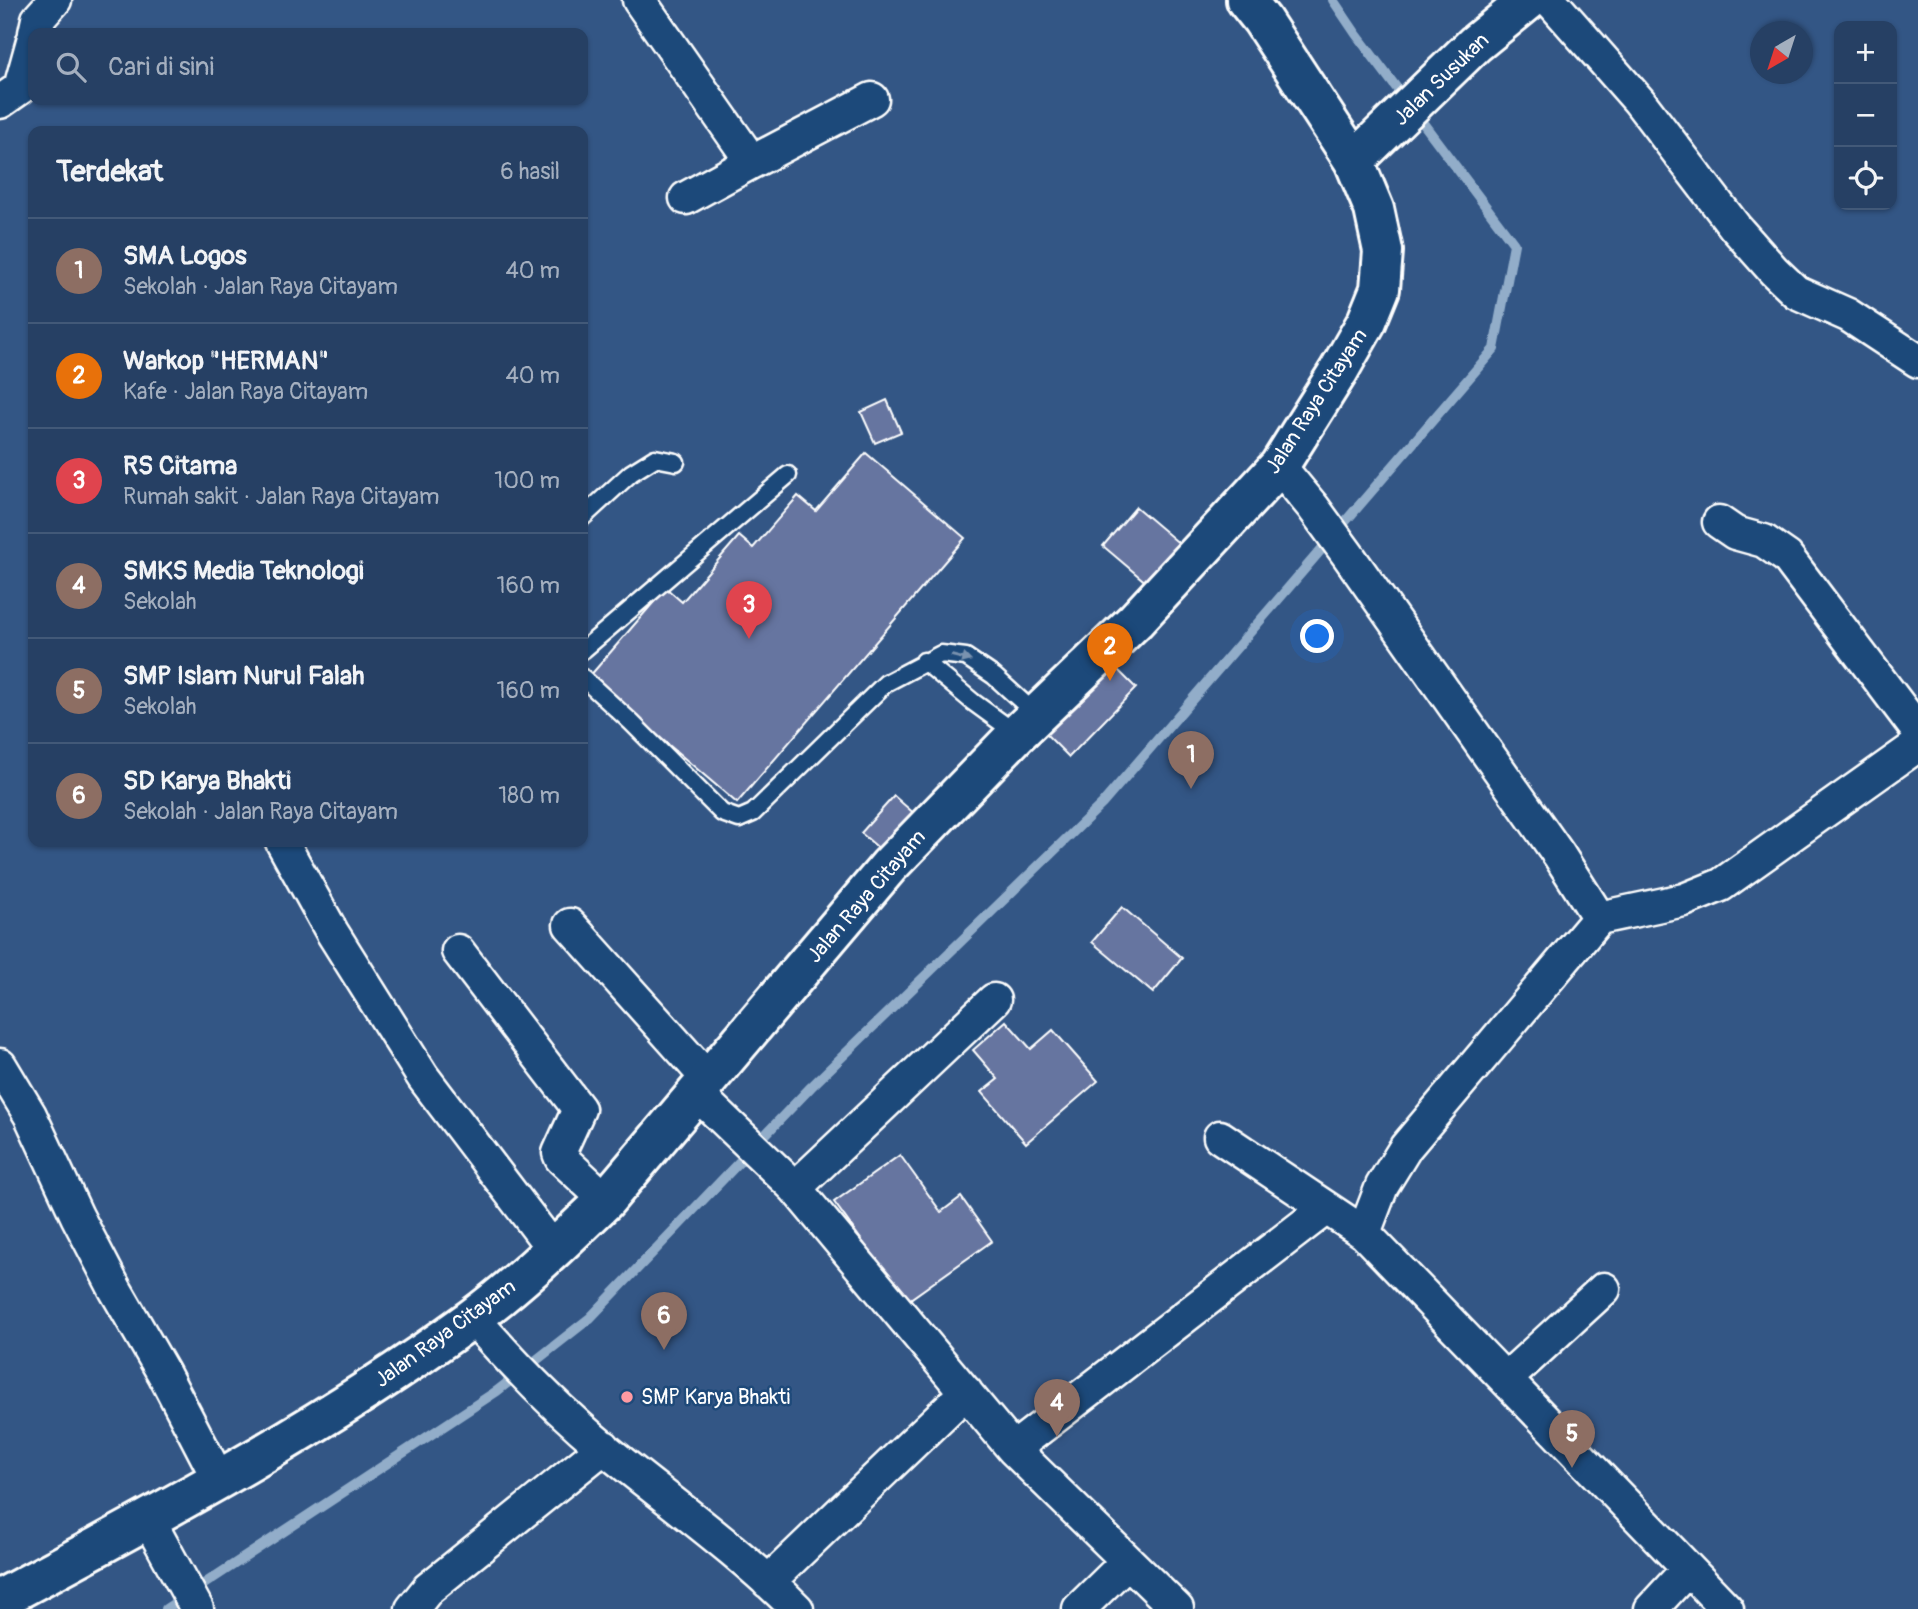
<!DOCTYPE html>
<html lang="id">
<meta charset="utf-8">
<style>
body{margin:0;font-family:Pangolin,sans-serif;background:#324b6d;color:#f1f3f6}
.controls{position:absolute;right:21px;top:21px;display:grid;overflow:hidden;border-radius:14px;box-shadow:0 2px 5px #0004}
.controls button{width:63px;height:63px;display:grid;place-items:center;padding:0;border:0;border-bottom:2px solid #425978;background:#264064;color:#f1f3f6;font:35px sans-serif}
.compass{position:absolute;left:1750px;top:21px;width:63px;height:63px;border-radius:50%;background:#264064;box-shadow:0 2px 5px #0004;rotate:219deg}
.you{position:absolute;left:1318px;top:637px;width:24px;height:24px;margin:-18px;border:5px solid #fff;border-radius:50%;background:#1a73e8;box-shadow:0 0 0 10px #1a73e833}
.badge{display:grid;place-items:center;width:46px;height:46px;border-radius:50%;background:#ff9aa2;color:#fff;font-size:23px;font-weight:700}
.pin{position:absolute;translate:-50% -58px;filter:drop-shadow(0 2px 4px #0008)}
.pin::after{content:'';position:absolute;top:37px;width:24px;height:21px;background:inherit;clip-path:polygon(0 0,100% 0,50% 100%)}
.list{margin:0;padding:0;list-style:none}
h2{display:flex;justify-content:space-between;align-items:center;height:91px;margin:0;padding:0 28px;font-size:30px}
h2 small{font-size:23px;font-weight:400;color:#a4afbf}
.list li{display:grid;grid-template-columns:46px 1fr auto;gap:21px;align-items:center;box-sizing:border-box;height:105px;padding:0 28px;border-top:2px solid #425978}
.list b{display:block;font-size:26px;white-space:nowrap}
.list p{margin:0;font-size:23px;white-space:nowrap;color:#a4afbf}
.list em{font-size:23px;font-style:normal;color:#a4afbf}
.icon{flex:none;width:38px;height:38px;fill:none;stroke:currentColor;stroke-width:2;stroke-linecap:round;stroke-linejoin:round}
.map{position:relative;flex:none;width:1918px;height:1609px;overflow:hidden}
.search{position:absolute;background:#264064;box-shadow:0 2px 5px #0004;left:28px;top:28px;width:560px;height:77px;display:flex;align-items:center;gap:18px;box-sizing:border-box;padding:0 24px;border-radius:14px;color:#a4afbf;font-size:26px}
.panel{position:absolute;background:#264064;box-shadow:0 2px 5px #0004;left:28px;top:126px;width:560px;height:721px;border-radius:14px}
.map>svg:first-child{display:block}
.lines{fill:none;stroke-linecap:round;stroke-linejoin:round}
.stream{stroke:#92adc9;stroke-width:10}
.building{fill:#6674a0;stroke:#fff;stroke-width:2}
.service-casing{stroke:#fff;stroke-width:21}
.minor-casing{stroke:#fff;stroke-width:37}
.tertiary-casing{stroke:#fff;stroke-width:44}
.primary-casing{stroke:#fff;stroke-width:44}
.service{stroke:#1f4a7a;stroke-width:16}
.minor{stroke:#1f4a7a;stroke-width:32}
.tertiary{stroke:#1f4a7a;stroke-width:38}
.primary{stroke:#1f4a7a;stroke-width:38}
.oneway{fill:#7992af}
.poi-dot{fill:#ff9aa2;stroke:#1f4a7a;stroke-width:2.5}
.labels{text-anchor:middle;stroke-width:5;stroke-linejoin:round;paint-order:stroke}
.street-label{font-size:21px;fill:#fff;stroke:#1f4a7a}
.poi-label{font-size:21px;fill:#fff;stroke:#1f4a7a;text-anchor:start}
</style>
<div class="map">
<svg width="1918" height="1609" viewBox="0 0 1918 1609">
<rect width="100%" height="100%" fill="#335685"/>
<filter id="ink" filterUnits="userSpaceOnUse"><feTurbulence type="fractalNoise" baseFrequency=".0143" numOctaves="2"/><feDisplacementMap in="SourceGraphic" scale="14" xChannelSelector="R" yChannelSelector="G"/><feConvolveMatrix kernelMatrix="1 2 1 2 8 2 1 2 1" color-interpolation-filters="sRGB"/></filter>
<g filter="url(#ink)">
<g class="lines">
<path class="stream" d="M 166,1609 L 497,1391 L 590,1318 L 811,1087 L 1102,804 L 1494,349 L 1514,244 L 1356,34 L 1333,0"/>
</g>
<path class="building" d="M 887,400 L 901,432 L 875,443 L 861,412 Z
M 866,453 L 965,538 L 737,803 L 589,677 L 666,588 L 682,602 L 739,536 L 753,548 L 798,496 L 816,511 Z
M 1136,507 L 1181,545 L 1148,584 L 1103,546 Z
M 1111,663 L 1136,688 L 1069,757 L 1044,732 Z
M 894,796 L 916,815 L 883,852 L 861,833 Z
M 1122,907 L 1182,958 L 1153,993 L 1092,942 Z
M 1006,1021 L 1031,1049 L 1053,1030 L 1098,1081 L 1026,1143 L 982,1092 L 998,1079 L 973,1050 Z
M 900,1155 L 941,1212 L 961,1197 L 992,1241 L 906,1302 L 834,1202 Z"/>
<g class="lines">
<g class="service-casing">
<path id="service" d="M 583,517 L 631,473 L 655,458 L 676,462
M 583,650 L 788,475
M 924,661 L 973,702 L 1017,734
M 583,678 L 631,722 L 722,813 L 739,819 L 753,813 L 886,683 L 941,654 L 966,657 L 994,676 L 1037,715"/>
</g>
<g class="minor-casing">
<path id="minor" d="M 639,0 L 752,162 L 872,99
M 1550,0 L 1639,101 L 1735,227 L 1774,271 L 1796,292 L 1848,315 L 1918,361
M 35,33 L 38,19 L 55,0
M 0,102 L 20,88 L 33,41
M 686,198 L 752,162
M 1279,466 L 1313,507 L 1348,555 L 1559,855 L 1599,918
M 1719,522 L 1735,533 L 1764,541 L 1787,557 L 1918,731
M 282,842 L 332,932 L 423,1077 L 554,1250
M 570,925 L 708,1079
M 458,951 L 579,1109 L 559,1153 L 561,1158 L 606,1200
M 0,1065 L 30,1115 L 77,1216 L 115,1289 L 164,1374 L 219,1480
M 697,1094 L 795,1188 L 1013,1449 L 1177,1609
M 1220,1137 L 1364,1233 L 1727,1609
M 795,1188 L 994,1000
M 1364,1233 L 1382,1186 L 1406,1147 L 1599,918 L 1684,900 L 1721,885 L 1918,745
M 473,1318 C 513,1364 558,1410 605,1449 C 670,1502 738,1550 797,1609
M 1506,1379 L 1604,1289
M 1013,1449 L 1326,1208
M 148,1519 L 197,1609
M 768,1582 L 966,1392
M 412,1609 L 428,1589 L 604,1447
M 1079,1609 L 1128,1561
M 1651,1609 L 1688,1569"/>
</g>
<g class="tertiary-casing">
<path id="tertiary" d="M 1354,161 L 1475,44 L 1529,0"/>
</g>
<g class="primary-casing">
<path id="primary" d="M 0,1599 C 161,1513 323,1427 471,1319 C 519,1284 563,1241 606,1200 L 889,866 L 1017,734 L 1136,620 L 1279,466 L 1338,372 L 1367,321 L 1380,289 L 1383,251 L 1374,209 L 1354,161 L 1262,20 L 1246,0"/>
</g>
<use href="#service" class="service"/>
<use href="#minor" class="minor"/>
<use href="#tertiary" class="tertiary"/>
<use href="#primary" class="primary"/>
</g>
<defs><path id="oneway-solid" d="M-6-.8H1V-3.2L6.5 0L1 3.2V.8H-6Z" transform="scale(1.75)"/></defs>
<use class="oneway" href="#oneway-solid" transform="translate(961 658) rotate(15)"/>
</g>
<circle class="poi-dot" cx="627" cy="1397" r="7"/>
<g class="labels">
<g class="street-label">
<text transform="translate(1441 79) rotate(-44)" y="7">Jalan Susukan</text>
<text transform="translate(1316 401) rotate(-57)" y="7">Jalan Raya Citayam</text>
<text transform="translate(866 896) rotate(-49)" y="7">Jalan Raya Citayam</text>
<text transform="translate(445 1333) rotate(-36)" y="7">Jalan Raya Citayam</text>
</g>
<g class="poi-label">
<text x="641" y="1404">SMP Karya Bhakti</text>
</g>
</g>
</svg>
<div class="controls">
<button>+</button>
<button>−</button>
<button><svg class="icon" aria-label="locate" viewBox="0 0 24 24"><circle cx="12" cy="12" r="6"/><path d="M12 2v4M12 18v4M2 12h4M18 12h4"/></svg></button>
</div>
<svg class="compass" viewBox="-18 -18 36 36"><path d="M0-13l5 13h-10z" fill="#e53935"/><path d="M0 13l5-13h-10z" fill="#a4afbf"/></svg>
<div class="you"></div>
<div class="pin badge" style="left:1191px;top:789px;background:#8d6e63">1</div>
<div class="pin badge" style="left:1110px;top:681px;background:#e8710a">2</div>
<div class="pin badge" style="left:749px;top:639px;background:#e0444e">3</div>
<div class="pin badge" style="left:1057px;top:1437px;background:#8d6e63">4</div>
<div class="pin badge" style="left:1572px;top:1468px;background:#8d6e63">5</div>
<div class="pin badge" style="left:664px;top:1350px;background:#8d6e63">6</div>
<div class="search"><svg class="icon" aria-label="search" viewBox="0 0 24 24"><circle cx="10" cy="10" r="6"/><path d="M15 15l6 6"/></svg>Cari di sini</div>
<section class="panel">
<h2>Terdekat<small>6 hasil</small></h2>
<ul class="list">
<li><span class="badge" style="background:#8d6e63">1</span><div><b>SMA Logos</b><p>Sekolah · Jalan Raya Citayam</p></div><em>40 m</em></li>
<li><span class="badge" style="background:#e8710a">2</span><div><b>Warkop &quot;HERMAN&quot;</b><p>Kafe · Jalan Raya Citayam</p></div><em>40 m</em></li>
<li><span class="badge" style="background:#e0444e">3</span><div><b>RS Citama</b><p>Rumah sakit · Jalan Raya Citayam</p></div><em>100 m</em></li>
<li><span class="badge" style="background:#8d6e63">4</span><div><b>SMKS Media Teknologi</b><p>Sekolah</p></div><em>160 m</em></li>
<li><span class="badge" style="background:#8d6e63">5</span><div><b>SMP Islam Nurul Falah</b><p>Sekolah</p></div><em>160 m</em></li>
<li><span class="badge" style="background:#8d6e63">6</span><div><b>SD Karya Bhakti</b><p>Sekolah · Jalan Raya Citayam</p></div><em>180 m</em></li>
</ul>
</section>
</div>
